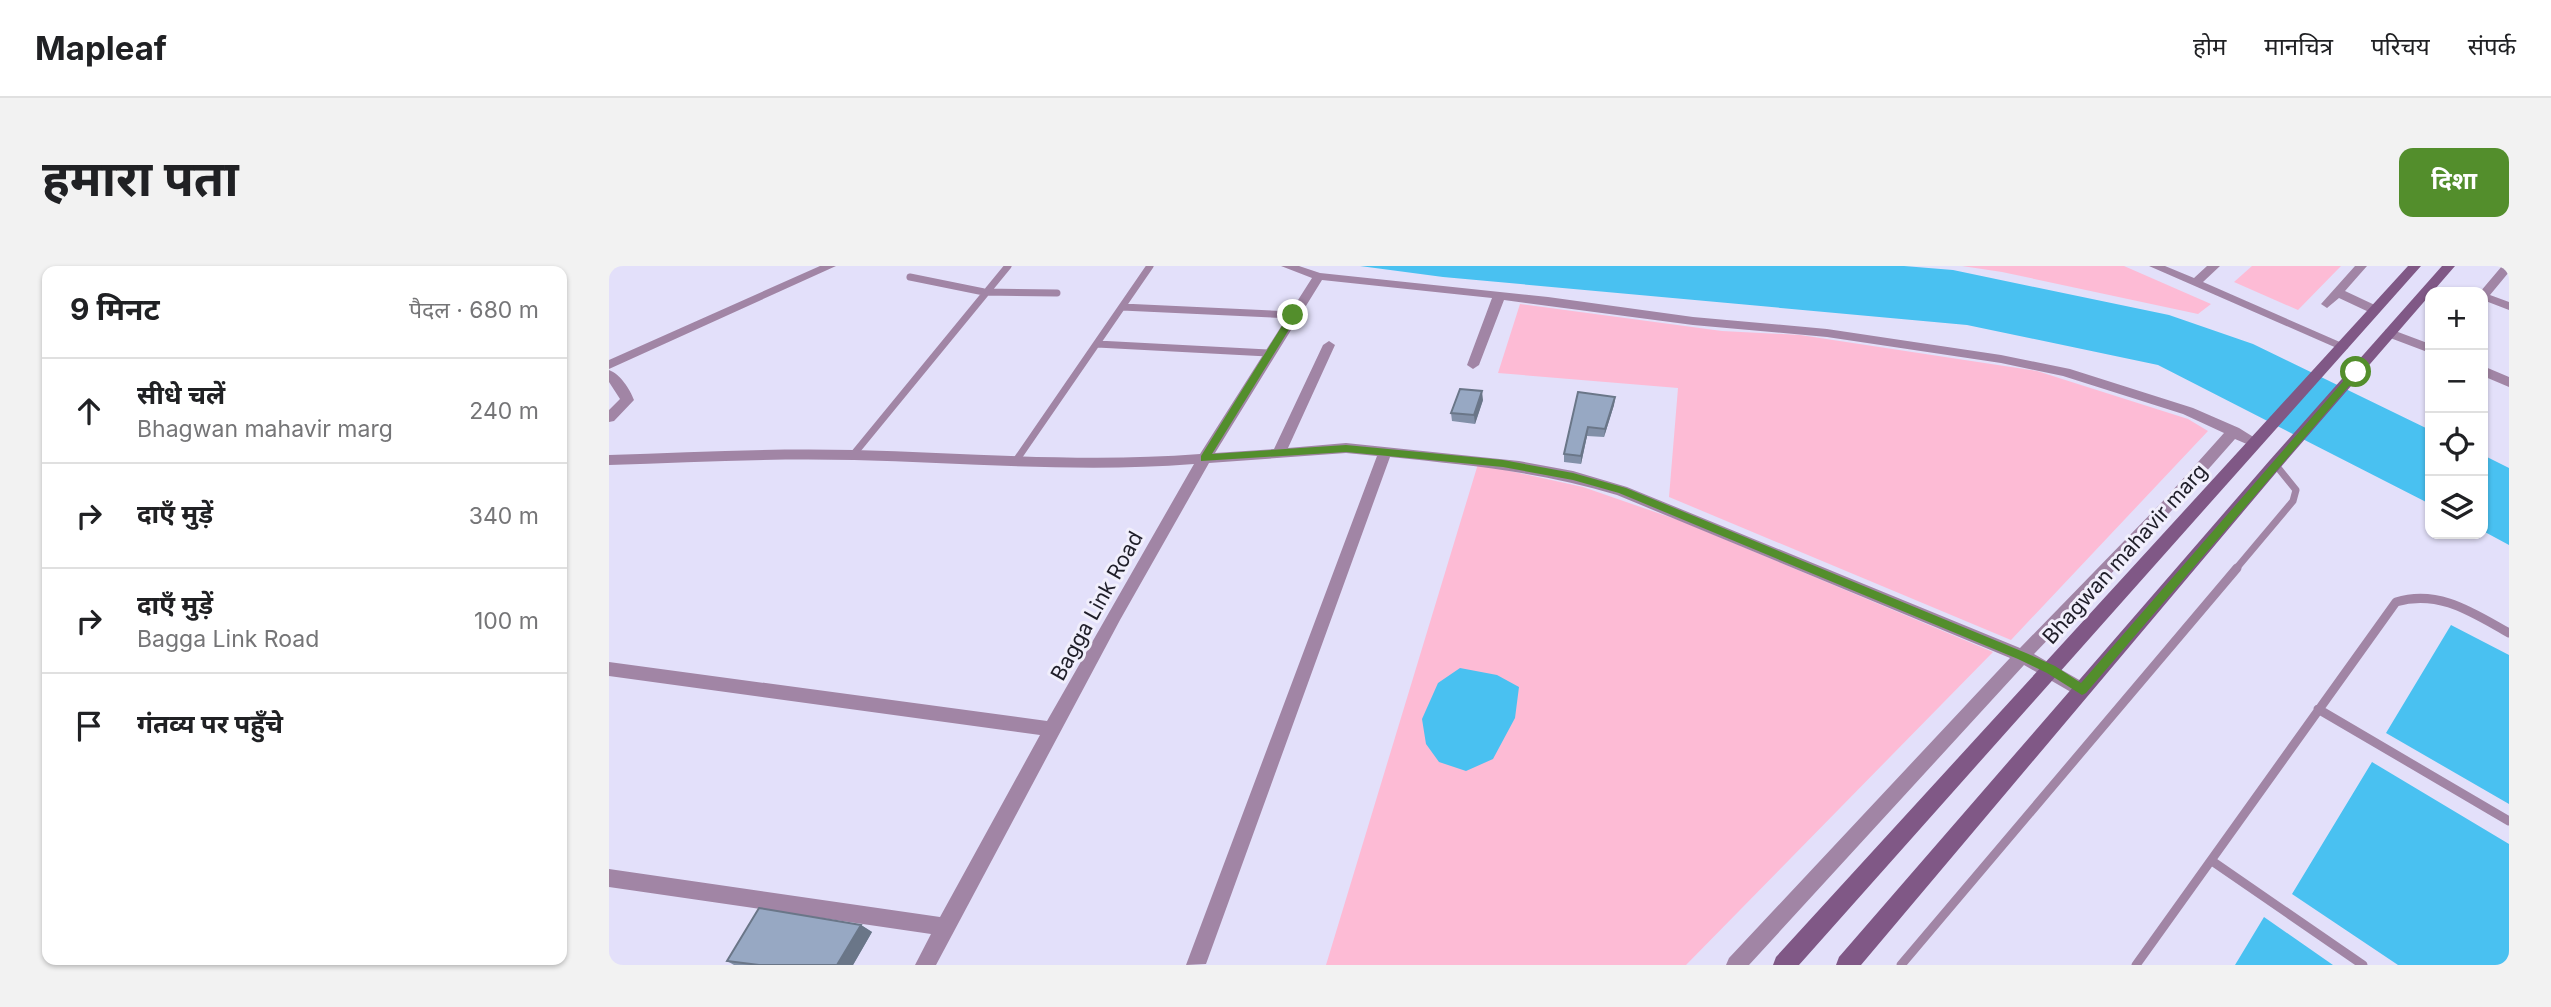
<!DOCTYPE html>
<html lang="hi">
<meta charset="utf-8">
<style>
body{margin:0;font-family:Inter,"Noto Sans Devanagari",sans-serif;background:#f2f2f2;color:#202124}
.controls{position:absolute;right:21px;top:21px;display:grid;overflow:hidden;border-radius:14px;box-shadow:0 2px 5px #0004}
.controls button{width:63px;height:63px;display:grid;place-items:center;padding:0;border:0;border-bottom:2px solid #e0e0e0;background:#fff;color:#202124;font:35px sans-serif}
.stop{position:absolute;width:21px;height:21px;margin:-16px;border:5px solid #538e2c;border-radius:50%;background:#fff}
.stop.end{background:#538e2c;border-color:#fff;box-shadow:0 2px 7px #0008}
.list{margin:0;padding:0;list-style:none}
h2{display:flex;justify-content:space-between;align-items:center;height:91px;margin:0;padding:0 28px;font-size:30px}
h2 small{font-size:23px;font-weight:400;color:#757577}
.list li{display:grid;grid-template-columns:46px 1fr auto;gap:21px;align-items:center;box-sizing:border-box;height:105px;padding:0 28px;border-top:2px solid #e0e0e0}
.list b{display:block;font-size:26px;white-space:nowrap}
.list p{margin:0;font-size:23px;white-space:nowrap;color:#757577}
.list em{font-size:23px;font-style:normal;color:#757577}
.icon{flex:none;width:38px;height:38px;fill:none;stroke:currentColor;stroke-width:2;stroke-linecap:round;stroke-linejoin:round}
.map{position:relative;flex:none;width:1900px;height:699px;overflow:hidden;border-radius:14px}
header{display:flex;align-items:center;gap:42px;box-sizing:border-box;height:98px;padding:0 35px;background:#fff;border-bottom:2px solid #e0e0e0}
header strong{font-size:33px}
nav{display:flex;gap:38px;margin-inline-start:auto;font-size:24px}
.intro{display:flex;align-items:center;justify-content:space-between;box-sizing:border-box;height:168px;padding:0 42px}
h1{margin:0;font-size:49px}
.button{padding:18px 32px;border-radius:14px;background:#538e2c;color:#fff;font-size:24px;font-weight:700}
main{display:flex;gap:42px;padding:0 42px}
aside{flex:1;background:#fff;border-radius:14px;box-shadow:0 2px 5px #0004}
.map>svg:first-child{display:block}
.green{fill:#fdbbd5}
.water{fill:#49c1f1}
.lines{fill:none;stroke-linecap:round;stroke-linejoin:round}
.service-far1{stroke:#a185a5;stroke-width:7}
.service{stroke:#a185a5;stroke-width:9}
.minor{fill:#a185a5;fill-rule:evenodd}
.tertiary{fill:#a185a5;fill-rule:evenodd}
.secondary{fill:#805886;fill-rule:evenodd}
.wall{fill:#8290a8}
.shaded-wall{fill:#6a7688}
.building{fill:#97a8c3;stroke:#6a7688;stroke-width:2}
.route{fill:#538e2c}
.labels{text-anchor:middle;stroke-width:6;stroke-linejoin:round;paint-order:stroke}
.street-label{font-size:21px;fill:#1f1e29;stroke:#f1effc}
</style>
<header>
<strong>Mapleaf</strong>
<nav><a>होम</a><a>मानचित्र</a><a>परिचय</a><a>संपर्क</a></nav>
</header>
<div class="intro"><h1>हमारा पता</h1><a class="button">दिशा</a></div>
<main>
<aside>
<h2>9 मिनट<small>पैदल · 680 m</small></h2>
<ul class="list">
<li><svg class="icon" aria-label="ahead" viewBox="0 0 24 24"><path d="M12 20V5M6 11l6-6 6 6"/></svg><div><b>सीधे चलें</b><p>Bhagwan mahavir marg</p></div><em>240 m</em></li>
<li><svg class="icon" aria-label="right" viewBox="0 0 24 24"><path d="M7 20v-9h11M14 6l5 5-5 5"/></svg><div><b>दाएँ मुड़ें</b></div><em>340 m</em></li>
<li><svg class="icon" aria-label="right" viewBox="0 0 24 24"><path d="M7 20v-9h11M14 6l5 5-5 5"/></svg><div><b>दाएँ मुड़ें</b><p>Bagga Link Road</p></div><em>100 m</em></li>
<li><svg class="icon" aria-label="arrive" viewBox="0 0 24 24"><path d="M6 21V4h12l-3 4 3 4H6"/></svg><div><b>गंतव्य पर पहुँचे</b></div></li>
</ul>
</aside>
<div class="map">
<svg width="1900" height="699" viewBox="0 0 1900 699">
<rect width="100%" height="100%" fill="#e3e0fa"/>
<path class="green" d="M 1353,0 L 1515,0 L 1602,38 L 1589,48 L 1393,6 Z
M 1643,0 L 1732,0 L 1689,44 L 1625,16 Z
M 911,38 L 1113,65 L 1191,69 L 1428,105 L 1579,153 L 1599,165 L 1402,374 L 1060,231 L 1069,122 L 889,107 Z
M 869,198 L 974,221 L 1072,255 L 1384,386 L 1077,699 L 717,699 Z"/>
<path class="water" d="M 751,0 L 1295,0 L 1344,4 L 1560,49 L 1644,78 L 1821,164 L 1821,238 L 1549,99 L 1358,59 L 834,11 Z
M 1874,189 L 1900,202 L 1900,279 L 1874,265 Z
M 1842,359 L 1900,389 L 1900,538 L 1777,467 Z
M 851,402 L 888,409 L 910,421 L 906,452 L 884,493 L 857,505 L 830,496 L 817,478 L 813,453 L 829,417 Z
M 1763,496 L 1900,578 L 1900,699 L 1789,699 L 1683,628 Z
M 1655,651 L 1724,699 L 1626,699 Z"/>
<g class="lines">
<path class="service-far1" d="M 301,11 L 375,26 L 448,27
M 513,41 L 684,49
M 488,78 L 659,87
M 244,189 L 399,0
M 406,196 L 541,0
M 1626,304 L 1684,235 L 1687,224 L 1666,198"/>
<path class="service" d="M 1709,443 L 1900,555
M 1603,595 L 1754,699
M 1292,699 L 1628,302
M 1527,699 L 1787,336 C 1830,323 1864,347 1900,367"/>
<path class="minor" d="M 211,0 L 227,0 L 0,103 L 0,94 Z
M 672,0 L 690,0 L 711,7 L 939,31 L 1084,51 L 1218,63 L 1392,89 L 1461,103 L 1584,142 L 1630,162 L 1654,177 L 1647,182 L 1626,173 L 1565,242 L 1425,388 L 1479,419 L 1481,424 L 1479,429 L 1473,431 L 1467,429 L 1415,399 L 1140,699 L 1117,699 L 1120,692 L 1401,392 L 1008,229 C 934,206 858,199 781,191 L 597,698 L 577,699 L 768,190 L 737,187 L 600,197 L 511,354 L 327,699 L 306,699 L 322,668 L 0,621 L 0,603 L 331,651 L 431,469 L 0,410 L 0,396 L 438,455 L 585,198 C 472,207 359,197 245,194 C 163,192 82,196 0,199 L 0,189 C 82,186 163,182 245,184 C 361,187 476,197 591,188 L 703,12 ZM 713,14 L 883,32 L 858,99 L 864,103 L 870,99 L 895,34 L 1084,59 L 1218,71 L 1392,97 L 1454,110 L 1574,148 L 1615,167 L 1555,234 L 1411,382 L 1018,221 L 964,205 L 910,195 L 737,177 L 679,182 L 726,79 L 720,75 L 714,79 L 665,183 L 606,187 Z
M 1540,0 L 1556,0 L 1585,12 L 1598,0 L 1611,0 L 1594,16 L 1740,80 L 1738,83 L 1730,83 Z
M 1746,0 L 1758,0 L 1736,25 L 1770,41 L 1770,47 L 1762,47 L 1730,32 L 1718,42 L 1712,38 Z
M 1893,0 L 1900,0 L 1900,6 L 1881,29 L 1900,36 L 1900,44 L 1874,34 L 1874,26 L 1871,26 Z
M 0,104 C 11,108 21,123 25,134 L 5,155 L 0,156 L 0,144 L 11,133 L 0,116 Z"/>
<path class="tertiary" d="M 1781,63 L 1821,78 L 1821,87 L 1776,70 L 1776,64 Z
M 1874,100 L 1900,111 L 1900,121 L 1874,110 Z"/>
<path class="secondary" d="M 1799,0 L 1812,0 L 1190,699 L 1164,699 L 1167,691 Z
M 1833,0 L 1846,0 L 1671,202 L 1252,699 L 1227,699 L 1230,691 L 1661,194 Z"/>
</g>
<path class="wall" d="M 1006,131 L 1005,139 L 995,171 L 978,170 L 972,198 L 955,196 L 955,188 Z
M 874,134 L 866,158 L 843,155 L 842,147 Z
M 252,659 L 263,666 L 244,699 L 125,699 L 118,695 Z"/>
<path class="shaded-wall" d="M 873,125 L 874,134 L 866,158 L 865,149 Z
M 1006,131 L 1005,139 L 995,171 L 996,163 Z
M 979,161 L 978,170 L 972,198 L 972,190 Z
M 252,659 L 263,666 L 244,699 L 228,699 Z"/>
<path class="building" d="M 851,123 L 873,125 L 865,149 L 842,147 Z
M 969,126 L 1006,131 L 996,163 L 979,161 L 972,190 L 955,188 Z
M 150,642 L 252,659 L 228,699 L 150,699 L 118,695 Z"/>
<path class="route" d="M 681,47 L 689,49 L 603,188 L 737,179 L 894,194 L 964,207 L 1017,222 L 1417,387 L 1446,400 L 1472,417 L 1744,104 L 1752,106 L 1477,427 L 1473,429 L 1438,407 L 1409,393 L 1010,227 L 964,214 L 894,201 L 737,186 L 592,195 L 592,190 Z"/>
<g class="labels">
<g class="street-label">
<text transform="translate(1516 288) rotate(-48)" y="7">Bhagwan mahavir marg</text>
<text transform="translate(488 340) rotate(-61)" y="7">Bagga Link Road</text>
</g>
</g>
</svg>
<div class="controls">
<button>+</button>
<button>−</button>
<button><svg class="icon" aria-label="locate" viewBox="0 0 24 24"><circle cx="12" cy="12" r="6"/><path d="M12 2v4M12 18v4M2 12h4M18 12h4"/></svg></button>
<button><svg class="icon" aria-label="layers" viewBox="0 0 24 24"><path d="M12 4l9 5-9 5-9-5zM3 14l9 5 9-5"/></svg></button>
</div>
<div class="stop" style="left:1747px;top:106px"></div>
<div class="stop end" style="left:684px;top:49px"></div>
</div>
</main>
